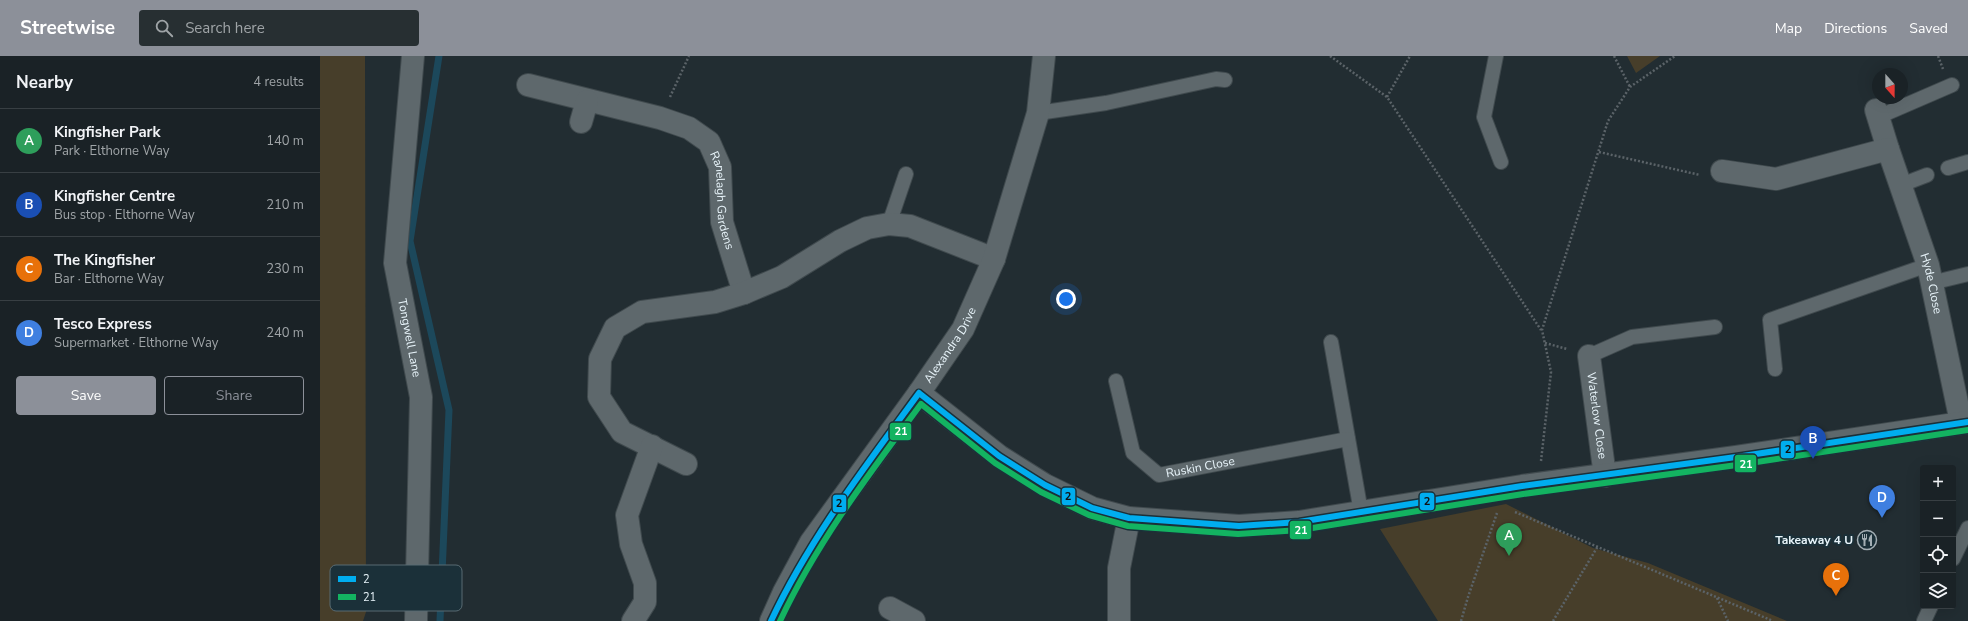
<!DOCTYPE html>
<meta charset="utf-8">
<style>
body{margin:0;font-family:"Nunito Sans",sans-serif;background:#272f32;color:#f1f3f6}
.controls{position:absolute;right:12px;bottom:12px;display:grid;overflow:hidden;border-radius:4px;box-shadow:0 4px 16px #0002}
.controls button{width:36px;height:36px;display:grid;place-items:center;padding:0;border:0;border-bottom:1px solid #383f43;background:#1a2226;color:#f1f3f6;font:20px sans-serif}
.compass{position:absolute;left:1552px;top:12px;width:36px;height:36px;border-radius:50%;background:#1a2226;box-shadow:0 4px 16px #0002;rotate:159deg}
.you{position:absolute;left:746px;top:243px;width:14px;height:14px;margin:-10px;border:3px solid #fff;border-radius:50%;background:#1a73e8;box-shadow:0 0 0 6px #1a73e833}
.badge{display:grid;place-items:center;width:26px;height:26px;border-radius:50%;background:#8c9099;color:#fff;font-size:13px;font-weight:700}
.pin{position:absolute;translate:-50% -33px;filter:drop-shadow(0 1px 2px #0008)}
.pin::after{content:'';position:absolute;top:21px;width:14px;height:12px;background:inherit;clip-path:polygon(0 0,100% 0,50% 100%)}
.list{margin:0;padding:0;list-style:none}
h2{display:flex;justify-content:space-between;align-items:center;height:52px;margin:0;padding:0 16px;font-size:17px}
h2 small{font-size:13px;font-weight:400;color:#9fa4a7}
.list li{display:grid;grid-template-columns:26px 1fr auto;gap:12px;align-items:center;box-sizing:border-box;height:64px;padding:0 16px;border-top:1px solid #383f43}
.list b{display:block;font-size:15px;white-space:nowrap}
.list p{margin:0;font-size:13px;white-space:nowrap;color:#9fa4a7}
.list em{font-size:13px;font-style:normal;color:#9fa4a7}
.actions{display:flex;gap:8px;padding:12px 16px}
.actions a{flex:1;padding:9px 0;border:1px solid #8c9099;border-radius:4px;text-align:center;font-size:14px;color:#8c9099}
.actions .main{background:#8c9099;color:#fff}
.icon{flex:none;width:22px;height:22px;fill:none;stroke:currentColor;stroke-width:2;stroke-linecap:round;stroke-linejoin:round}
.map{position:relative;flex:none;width:1648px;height:565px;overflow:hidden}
header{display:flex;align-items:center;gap:24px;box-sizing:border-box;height:56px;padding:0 20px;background:#8c9099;color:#fff}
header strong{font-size:19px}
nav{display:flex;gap:22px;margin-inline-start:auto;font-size:14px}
.search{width:280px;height:36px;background:#272f32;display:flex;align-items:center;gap:10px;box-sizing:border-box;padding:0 14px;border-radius:4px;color:#9fa4a7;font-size:15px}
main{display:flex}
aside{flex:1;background:#1a2226}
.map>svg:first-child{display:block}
.green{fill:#473e2a}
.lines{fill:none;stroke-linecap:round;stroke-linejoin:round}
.stream{stroke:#1c485b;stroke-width:7}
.service-casing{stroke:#404a4e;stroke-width:16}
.minor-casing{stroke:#404a4e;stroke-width:24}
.path{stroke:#5b6368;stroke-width:2.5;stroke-dasharray:2 2;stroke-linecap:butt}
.service{stroke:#5e686c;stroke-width:14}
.minor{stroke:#5e686c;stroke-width:22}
.bus-1-casing{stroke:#1b3039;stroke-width:9}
.bus-2-casing{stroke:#1b3039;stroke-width:9}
.bus-1{stroke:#00adef;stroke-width:6}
.bus-2{stroke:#13b361;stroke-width:6}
.labels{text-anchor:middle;stroke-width:4;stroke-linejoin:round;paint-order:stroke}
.street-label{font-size:12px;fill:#e8f4fa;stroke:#1b3039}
.poi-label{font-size:12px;font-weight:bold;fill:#e8f4fa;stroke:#1b3039;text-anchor:end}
.key{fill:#1b3039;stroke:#586b73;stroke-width:1}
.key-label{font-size:11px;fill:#e8f4fa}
.line-badge{stroke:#1b3039;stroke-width:1.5}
.badge-label{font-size:11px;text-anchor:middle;font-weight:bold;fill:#fff}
.pale-badge-label{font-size:11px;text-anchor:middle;font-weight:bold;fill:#111}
</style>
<header>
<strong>Streetwise</strong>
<div class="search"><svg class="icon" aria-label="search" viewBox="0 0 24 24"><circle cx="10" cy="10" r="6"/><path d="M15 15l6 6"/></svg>Search here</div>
<nav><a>Map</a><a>Directions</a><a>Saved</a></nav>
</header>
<main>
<aside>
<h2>Nearby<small>4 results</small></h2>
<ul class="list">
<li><span class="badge" style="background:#2e9e5b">A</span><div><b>Kingfisher Park</b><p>Park · Elthorne Way</p></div><em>140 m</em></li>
<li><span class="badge" style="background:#1a4fb4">B</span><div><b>Kingfisher Centre</b><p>Bus stop · Elthorne Way</p></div><em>210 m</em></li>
<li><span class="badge" style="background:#e8710a">C</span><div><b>The Kingfisher</b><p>Bar · Elthorne Way</p></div><em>230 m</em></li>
<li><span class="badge" style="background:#3f7fe0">D</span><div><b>Tesco Express</b><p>Supermarket · Elthorne Way</p></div><em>240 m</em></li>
</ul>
<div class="actions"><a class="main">Save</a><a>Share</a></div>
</aside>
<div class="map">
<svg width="1648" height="565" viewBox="0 0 1648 565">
<rect width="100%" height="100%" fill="#222d32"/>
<path class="green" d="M 0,0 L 45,0 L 46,556 L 43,565 L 0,565 Z
M 1307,0 L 1340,0 L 1316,17 Z
M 1186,448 L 1273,492 L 1328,507 L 1467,565 L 1118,565 L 1060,473 Z"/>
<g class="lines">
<path class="stream" d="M 119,0 L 90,185 L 129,354 L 120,565"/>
<g class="service-casing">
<g id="service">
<path d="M 1176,0 L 1164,61 L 1181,106"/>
<path d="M 718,57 L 786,47 L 896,23 L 905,24"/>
<path d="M 1558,61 L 1632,29"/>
<path d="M 1628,112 L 1648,106"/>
<path d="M 1581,129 L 1607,119"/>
<path d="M 569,168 L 586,118"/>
<path d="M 1611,227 L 1648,218"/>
<path d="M 1011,286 L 1041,456"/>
<path d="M 1269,300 L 1312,281 L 1395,271"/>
<path d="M 1455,313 L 1450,264 L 1608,209"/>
<path id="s1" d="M 796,325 L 813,397 L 839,419 L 1028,383"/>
<path d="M 1633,503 L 1648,472"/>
<path d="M 1604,565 L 1611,550"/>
</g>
</g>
<g class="minor-casing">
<g id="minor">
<path id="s2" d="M 93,0 L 75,207 L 101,341 L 96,565"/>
<path id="s3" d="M 208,29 L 340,62 L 369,72 L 389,86 L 400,111 L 402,166 L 424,237"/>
<path d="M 1556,54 L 1568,93"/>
<path d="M 261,66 L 267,45"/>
<path id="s4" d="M 1402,115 L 1456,123 L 1568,93 L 1608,209 L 1641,366"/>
<path id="s5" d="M 1269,300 L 1285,420"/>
<path d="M 599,337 L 679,400 L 725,429 L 772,452 L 809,462 L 919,470 L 979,466 L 1202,430 L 1416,401 L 1648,366"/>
<path d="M 366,408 L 302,376 L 279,341 L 280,303 L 295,272 L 322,256 L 395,246 L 424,237 L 462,221 L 520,185 L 547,172 L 569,168 L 590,170 L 674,203"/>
<path d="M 570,552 L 594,565"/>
<path d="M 313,565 L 325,546 L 325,527 L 311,488 L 307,459 L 332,390"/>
<path id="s6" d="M 451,565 L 464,536 L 491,486 L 599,337 L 643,273 L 674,203 L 718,57 L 724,0"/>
<path d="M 799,565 L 799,512 L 809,462"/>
</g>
</g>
<path class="path" d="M 1010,0 L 1067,41 L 1221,274
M 1294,0 L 1310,31
M 1618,0 L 1623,13
M 350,41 L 369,0
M 1067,41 L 1090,0
M 1279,96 L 1380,119
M 1225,287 L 1247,293
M 1221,405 L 1231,316 L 1222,274 L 1288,65 L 1310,31 L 1355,0
M 1195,456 L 1453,565
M 1397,542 L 1408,565
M 1141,565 L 1148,541 L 1177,457
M 1233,565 L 1278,490"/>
<use href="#service" class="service"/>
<use href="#minor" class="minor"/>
<g class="bus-1-casing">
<path id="bus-1" d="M 599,337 L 679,400 L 725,429 L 772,452 L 809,462 L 919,470 L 979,466 L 1202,430 L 1416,401 L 1648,366
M 451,565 C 490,482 545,411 599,337"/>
</g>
<g class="bus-2-casing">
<path id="bus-2" d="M 460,565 C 497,486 549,418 601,348 L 675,407 L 721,436 L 769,459 L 808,470 L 918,478 L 980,474 L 1203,438 L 1417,409 L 1648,374"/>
</g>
<use href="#bus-1" class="bus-1"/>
<use href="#bus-2" class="bus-2"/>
</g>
<defs>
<g id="restaurant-ring" transform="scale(1)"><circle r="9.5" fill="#1b3039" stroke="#a3aeb4" stroke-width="1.5"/><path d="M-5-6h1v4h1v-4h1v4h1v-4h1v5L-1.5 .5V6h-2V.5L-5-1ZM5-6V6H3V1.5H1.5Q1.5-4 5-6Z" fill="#a3aeb4"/></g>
</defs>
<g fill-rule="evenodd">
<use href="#restaurant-ring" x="1547" y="484"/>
</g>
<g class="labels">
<g class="street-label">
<text dy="4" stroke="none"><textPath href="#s3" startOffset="252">Ranelagh Gardens</textPath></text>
<text dy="4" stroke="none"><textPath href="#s4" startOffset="312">Hyde Close</textPath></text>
<text dy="4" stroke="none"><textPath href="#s2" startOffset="284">Tongwell Lane</textPath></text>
<text dy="4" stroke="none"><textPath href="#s6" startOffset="330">Alexandra Drive</textPath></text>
<text dy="4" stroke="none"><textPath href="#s5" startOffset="60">Waterlow Close</textPath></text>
<text dy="4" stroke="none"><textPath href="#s1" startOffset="150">Ruskin Close</textPath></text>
</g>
<g class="poi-label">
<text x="1533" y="488">Takeaway 4 U</text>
</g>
</g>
<rect x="10" y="509" width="132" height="46" rx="6" class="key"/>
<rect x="18" y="520" width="18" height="6" fill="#00adef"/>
<rect x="18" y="538" width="18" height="6" fill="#13b361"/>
<g class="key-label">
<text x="43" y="527">2</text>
<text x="43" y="545">21</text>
</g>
<g class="line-badge">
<rect x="569" y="366" width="23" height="19" rx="4" fill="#13b361"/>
<rect x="1460" y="384" width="15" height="19" rx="4" fill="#00adef"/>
<rect x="1414" y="398" width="23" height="19" rx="4" fill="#13b361"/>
<rect x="741" y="431" width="15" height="19" rx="4" fill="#00adef"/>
<rect x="1099" y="436" width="16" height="19" rx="4" fill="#00adef"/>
<rect x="512" y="438" width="15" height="19" rx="4" fill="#00adef"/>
<rect x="969" y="464" width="23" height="20" rx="4" fill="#13b361"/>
</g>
<g class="badge-label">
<text x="581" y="379">21</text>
<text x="1426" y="412">21</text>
<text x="981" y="478">21</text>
</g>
<g class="pale-badge-label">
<text x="1468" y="397">2</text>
<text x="748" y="444">2</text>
<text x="1107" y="449">2</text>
<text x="519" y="451">2</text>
</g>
</svg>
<div class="controls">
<button>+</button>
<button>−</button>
<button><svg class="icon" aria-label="locate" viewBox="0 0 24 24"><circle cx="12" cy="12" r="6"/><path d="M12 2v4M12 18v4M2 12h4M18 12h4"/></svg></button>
<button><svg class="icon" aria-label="layers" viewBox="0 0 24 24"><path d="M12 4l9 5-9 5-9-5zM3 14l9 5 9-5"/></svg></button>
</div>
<svg class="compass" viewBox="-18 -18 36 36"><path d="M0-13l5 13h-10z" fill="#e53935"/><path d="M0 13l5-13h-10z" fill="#9fa4a7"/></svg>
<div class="you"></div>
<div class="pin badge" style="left:1189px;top:500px;background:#2e9e5b">A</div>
<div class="pin badge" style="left:1493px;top:403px;background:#1a4fb4">B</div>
<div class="pin badge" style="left:1516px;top:540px;background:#e8710a">C</div>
<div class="pin badge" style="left:1562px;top:462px;background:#3f7fe0">D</div>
</div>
</main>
